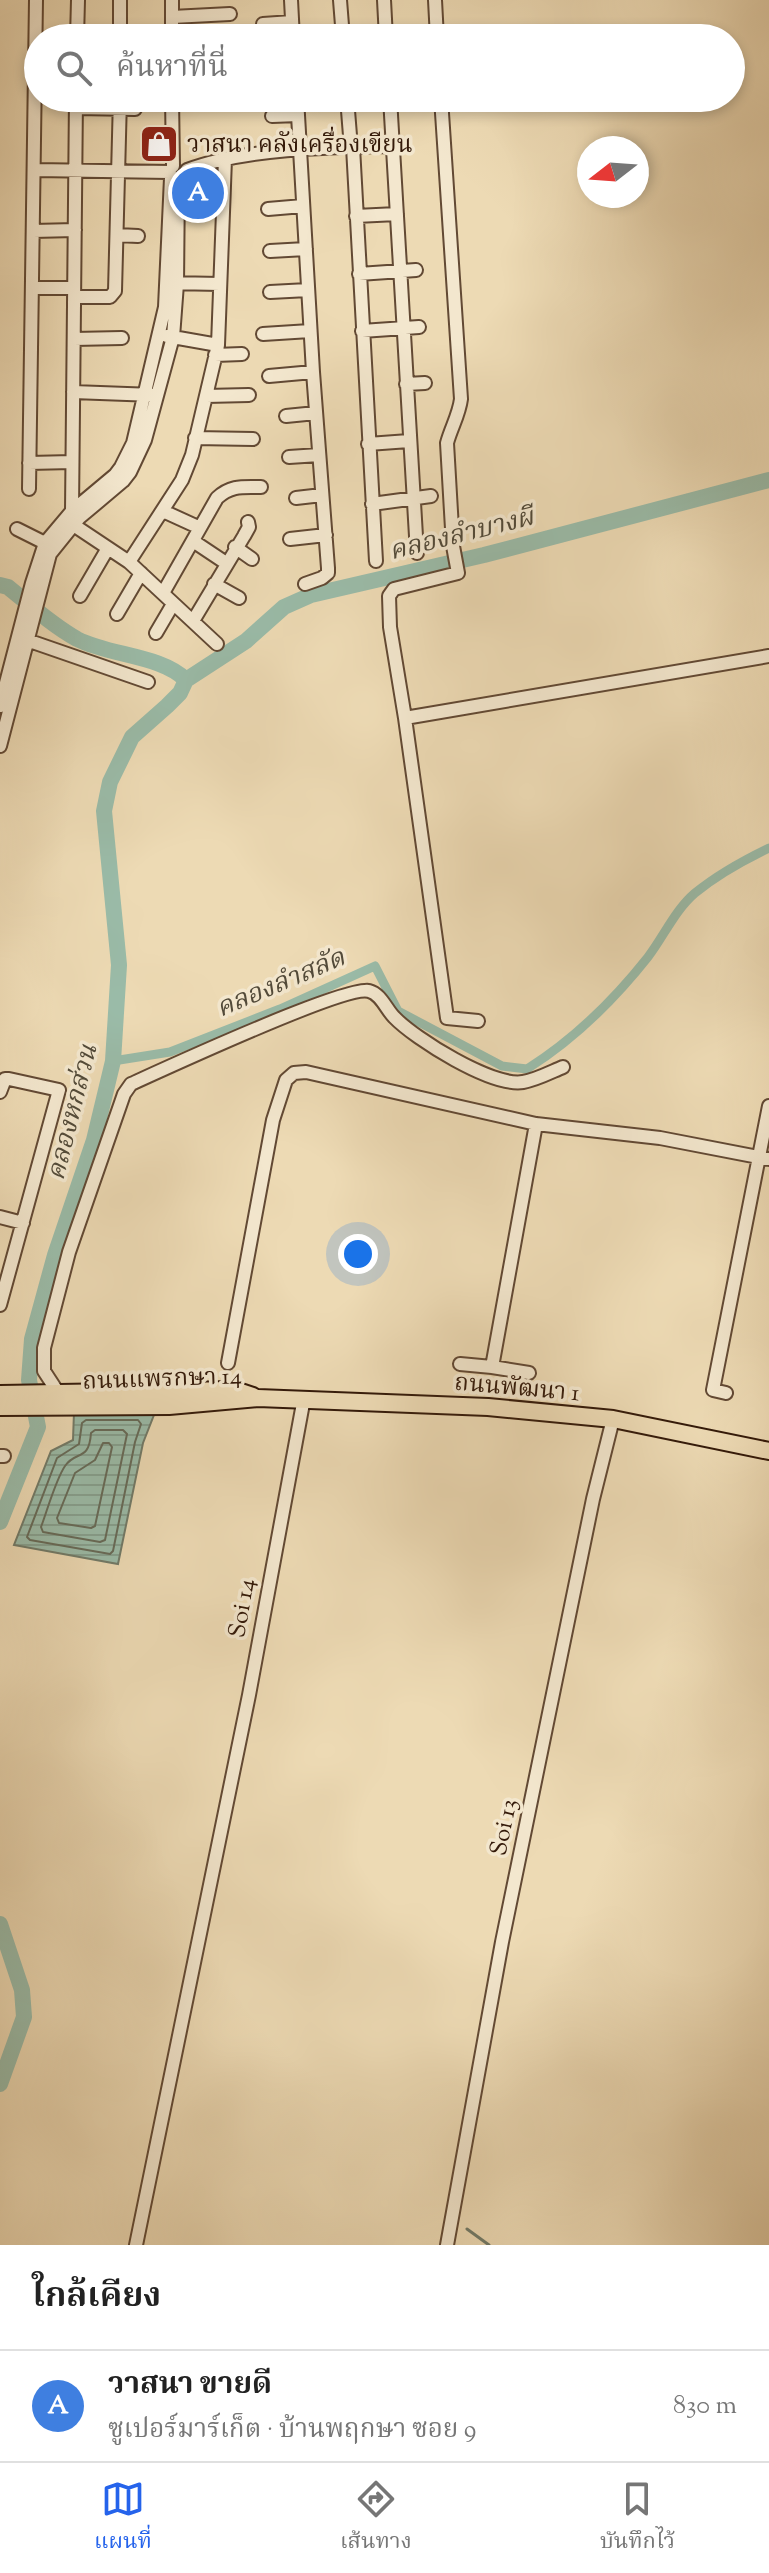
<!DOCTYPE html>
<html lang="th">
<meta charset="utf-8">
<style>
body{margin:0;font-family:"Sorts Mill Goudy","Noto Serif Thai",serif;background:#f2f2f2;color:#222}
.compass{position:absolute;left:577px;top:136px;width:72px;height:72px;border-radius:50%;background:#fff;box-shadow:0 4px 12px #0003;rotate:253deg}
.you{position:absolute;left:358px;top:1254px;width:28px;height:28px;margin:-20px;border:6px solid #fff;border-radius:50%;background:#1a73e8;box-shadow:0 0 0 12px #1a73e833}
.badge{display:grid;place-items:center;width:52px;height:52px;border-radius:50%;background:#2563eb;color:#fff;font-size:26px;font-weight:700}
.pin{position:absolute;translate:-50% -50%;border:4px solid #fff;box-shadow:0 2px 8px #0006}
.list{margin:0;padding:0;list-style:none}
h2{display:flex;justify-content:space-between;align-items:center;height:104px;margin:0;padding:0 32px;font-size:34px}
h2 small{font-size:26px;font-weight:400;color:#767676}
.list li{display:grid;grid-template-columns:52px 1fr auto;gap:24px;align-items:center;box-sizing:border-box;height:112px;padding:0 32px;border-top:2px solid #e0e0e0}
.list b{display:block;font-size:30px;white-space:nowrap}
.list p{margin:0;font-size:26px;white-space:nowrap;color:#767676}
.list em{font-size:26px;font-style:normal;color:#767676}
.icon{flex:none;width:44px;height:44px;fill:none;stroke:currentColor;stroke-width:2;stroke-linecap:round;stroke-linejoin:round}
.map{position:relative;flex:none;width:769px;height:2245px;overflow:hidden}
.search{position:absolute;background:#fff;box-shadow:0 4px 12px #0003;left:24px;right:24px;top:24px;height:88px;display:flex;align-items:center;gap:20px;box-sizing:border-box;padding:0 28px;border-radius:44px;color:#767676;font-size:30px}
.sheet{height:216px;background:#fff}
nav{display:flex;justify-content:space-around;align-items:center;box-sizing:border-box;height:112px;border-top:2px solid #e0e0e0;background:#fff;font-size:22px;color:#767676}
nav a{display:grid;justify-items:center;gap:4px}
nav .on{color:#2563eb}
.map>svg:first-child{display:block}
.water{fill:url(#water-rules);stroke:#717a68;stroke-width:2}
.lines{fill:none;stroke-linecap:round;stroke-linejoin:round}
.shore{stroke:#666a58;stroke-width:2}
.stream{stroke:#717a68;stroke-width:3}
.canal{stroke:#9abba8;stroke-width:9}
.river{stroke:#9abba8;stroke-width:16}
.minor-casing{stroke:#624934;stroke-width:16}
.major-casing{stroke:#331909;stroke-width:20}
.minor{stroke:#f3e7ce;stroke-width:12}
.major{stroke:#eddab4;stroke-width:16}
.labels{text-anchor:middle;stroke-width:7;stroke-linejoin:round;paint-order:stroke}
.poi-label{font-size:24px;fill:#331909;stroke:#f3e7ce;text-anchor:start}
.street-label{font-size:24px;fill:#331909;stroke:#f3e7ce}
.water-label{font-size:26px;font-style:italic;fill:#524a39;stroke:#f3e7ce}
</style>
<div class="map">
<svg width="769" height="2245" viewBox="0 0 769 2245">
<defs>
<pattern id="water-rules" width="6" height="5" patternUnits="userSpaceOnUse" patternTransform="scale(2)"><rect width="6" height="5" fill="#9abba8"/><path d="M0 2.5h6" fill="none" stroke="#85a08f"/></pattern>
</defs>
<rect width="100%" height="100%" fill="#eddab4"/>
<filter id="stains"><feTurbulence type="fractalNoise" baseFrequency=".0025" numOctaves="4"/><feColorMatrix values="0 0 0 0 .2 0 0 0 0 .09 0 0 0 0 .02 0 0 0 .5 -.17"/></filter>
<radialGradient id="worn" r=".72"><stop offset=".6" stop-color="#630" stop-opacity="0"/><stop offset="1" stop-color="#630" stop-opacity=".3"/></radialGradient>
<path class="water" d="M 74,1412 L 177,1413 L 154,1415 L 143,1443 L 118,1564 L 14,1545 L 51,1451 L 73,1440 Z"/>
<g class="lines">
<path class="shore" d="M 86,1420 L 138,1420 L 141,1424 L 135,1442 L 113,1551 L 110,1554 L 30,1540 L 27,1537 L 57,1458 L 79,1444 L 82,1423 Z
M 95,1430 L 123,1430 L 127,1434 L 105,1540 L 100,1542 L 43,1532 L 41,1527 C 47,1511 56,1479 65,1466 C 76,1450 89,1462 91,1433 Z
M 103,1443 L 109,1443 L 112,1447 L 95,1526 L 91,1528 L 59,1523 L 57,1518 L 75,1473 L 95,1460 Z"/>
<path class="stream" d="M 467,2229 L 489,2245"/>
<path class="canal" d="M 113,1061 L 170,1052 L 280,1009 L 375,966 L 398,1011 L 502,1066 L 527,1069 C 573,1040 614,1000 648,957 C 664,936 675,910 695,893 C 717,875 744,860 769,848"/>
<path class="river" d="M 0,585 L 8,587 C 30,605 52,625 77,639 C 110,656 161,655 186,680
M 0,1522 L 38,1427 L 29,1380 L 32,1339 L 55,1255 L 94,1140 L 113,1061 L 119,965 L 104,811 L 110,782 L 132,737 L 167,706 L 180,693 L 186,680 L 246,641 L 284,607 L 311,595 L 484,555 L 769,480
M 0,1924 L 22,1990 L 24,2017 L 0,2084"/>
<g class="minor-casing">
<path id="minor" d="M 172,0 L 172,38
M 291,0 L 293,38
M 340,0 L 343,38
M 384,0 L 386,38
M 435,0 L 437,38
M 172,17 L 230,14
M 263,24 L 292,22
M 77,38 L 78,0
M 120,38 L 120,0
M 172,98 L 173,166
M 297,98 L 313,372 L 328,568 L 328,573 L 322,578 L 305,584
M 347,98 L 351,148
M 390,98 L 417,553
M 441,98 L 461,399 C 459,415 451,428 447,443 L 453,546 L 458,573 L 394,589 L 389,596 L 390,627 L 405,718 L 769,656
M 76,108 L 135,109
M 272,116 L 298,115
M 353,147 L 376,561
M 35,170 L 170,172
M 187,170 C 245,148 331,147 393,146
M 268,209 L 303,206
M 356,216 L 397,214
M 33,231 L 75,230
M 117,235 L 138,236
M 270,251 L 306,249
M 359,274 L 416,270
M 170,283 L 220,284
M 32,288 L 74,288
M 270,292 L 308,290
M 74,297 L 110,297 L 115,291 L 120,98
M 362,331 L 419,327
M 263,334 L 310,331
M 167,336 L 218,345
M 74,339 L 122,338
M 215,355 L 242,354
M 269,376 L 313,372
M 406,384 L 425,383
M 73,392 L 154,395
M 206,396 L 249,395
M 286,416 L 316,413
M 195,438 L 253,439
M 368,444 L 409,441
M 289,457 L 319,455
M 29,463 L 72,462
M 29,489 L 36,0
M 296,498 L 322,495
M 372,504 L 431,496
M 72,511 L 76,98
M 163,511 L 198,527
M 69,522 L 129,562 L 217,644
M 17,529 L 45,543
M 290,539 L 326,535
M 193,541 L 226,563
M 235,547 L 252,559
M 129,562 L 182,480 L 192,455 L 218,345 L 225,159
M 214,584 L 239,598
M 163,593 L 217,498 C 231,485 243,487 261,487
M 80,596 L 108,548
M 117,614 L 141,573
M 193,621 L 244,536 L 249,527 L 248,522
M 156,633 L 173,604
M 21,638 L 148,682
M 0,706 L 32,583 L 45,543 L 72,511 L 115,475 L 121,467 L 133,443 L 165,307 L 171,178
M 405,718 L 447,1018 L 478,1021
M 0,746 L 50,554 L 79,518 L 123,481 L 130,472 L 145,440 L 173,337 L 177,284 L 178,182
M 0,1092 L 5,1079 L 9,1079 L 59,1090 L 0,1305
M 0,1217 L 23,1223
M 228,1363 L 273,1120 L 286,1080 L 294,1073 L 306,1072 L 536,1124 L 660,1138 L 769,1159
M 460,1364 L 492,1367
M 529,1373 L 492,1367 L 536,1124
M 726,1393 L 713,1390 L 769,1106
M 59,1394 L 44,1371 L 44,1348 L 69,1252 L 124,1094 L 131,1084 C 164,1069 346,985 369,991 C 381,994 386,1009 394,1017 C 415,1039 492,1087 523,1082 C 536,1080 551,1072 563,1067
M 0,1456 L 4,1456
M 136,2245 L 249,1695 L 304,1398
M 447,2245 L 502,1942 L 593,1499 L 613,1419"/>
</g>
<g class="major-casing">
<path id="major" d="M 0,1394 L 235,1390 L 253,1396
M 0,1407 L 169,1406 L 258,1398 L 488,1407 L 613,1419 L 769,1451"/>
</g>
<use href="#minor" class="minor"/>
<use href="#major" class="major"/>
</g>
<defs>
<g id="shop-square" transform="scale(2)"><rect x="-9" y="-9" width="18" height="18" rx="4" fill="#8f2418" stroke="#f3e7ce"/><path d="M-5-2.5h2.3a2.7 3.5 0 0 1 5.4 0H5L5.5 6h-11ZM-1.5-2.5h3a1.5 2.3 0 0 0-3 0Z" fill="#fff"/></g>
</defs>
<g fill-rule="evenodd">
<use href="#shop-square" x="159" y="144"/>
</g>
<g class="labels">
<g class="poi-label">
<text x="187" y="152">วาสนา คลังเครื่องเขียน</text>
</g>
<g class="street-label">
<text transform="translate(162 1378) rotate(-2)" y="8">ถนนแพรกษา 14</text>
<text transform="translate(517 1387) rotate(5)" y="8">ถนนพัฒนา 1</text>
<text transform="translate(241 1608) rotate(-80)" y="8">Soi 14</text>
<text transform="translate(503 1827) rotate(-78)" y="8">Soi 13</text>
</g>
<g class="water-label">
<text transform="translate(461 533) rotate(-14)" y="9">คลองลำบางผี</text>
<text transform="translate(280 982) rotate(-23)" y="9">คลองลำสลัด</text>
<text transform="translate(71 1112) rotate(-76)" y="9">คลองหกส่วน</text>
</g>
</g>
<rect width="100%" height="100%" filter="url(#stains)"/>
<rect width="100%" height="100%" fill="url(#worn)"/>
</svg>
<svg class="compass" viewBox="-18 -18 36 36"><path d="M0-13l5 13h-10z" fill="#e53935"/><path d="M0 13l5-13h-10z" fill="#767676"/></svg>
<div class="you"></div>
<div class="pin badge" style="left:198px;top:193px;background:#3f7fe0">A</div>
<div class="search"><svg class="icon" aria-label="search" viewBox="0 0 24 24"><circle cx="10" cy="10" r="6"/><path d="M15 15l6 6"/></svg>ค้นหาที่นี่</div>
</div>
<section class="sheet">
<h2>ใกล้เคียง<small></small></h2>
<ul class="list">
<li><span class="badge" style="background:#3f7fe0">A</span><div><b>วาสนา ขายดี</b><p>ซูเปอร์มาร์เก็ต · บ้านพฤกษา ซอย 9</p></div><em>830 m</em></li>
</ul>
</section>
<nav>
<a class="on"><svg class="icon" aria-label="map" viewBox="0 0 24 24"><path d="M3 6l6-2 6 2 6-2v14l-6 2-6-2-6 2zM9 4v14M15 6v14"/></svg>แผนที่</a>
<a><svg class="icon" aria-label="directions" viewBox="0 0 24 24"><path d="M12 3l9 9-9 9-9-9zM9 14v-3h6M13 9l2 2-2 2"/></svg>เส้นทาง</a>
<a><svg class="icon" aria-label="saved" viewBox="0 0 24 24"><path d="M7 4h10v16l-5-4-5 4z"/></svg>บันทึกไว้</a>
</nav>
